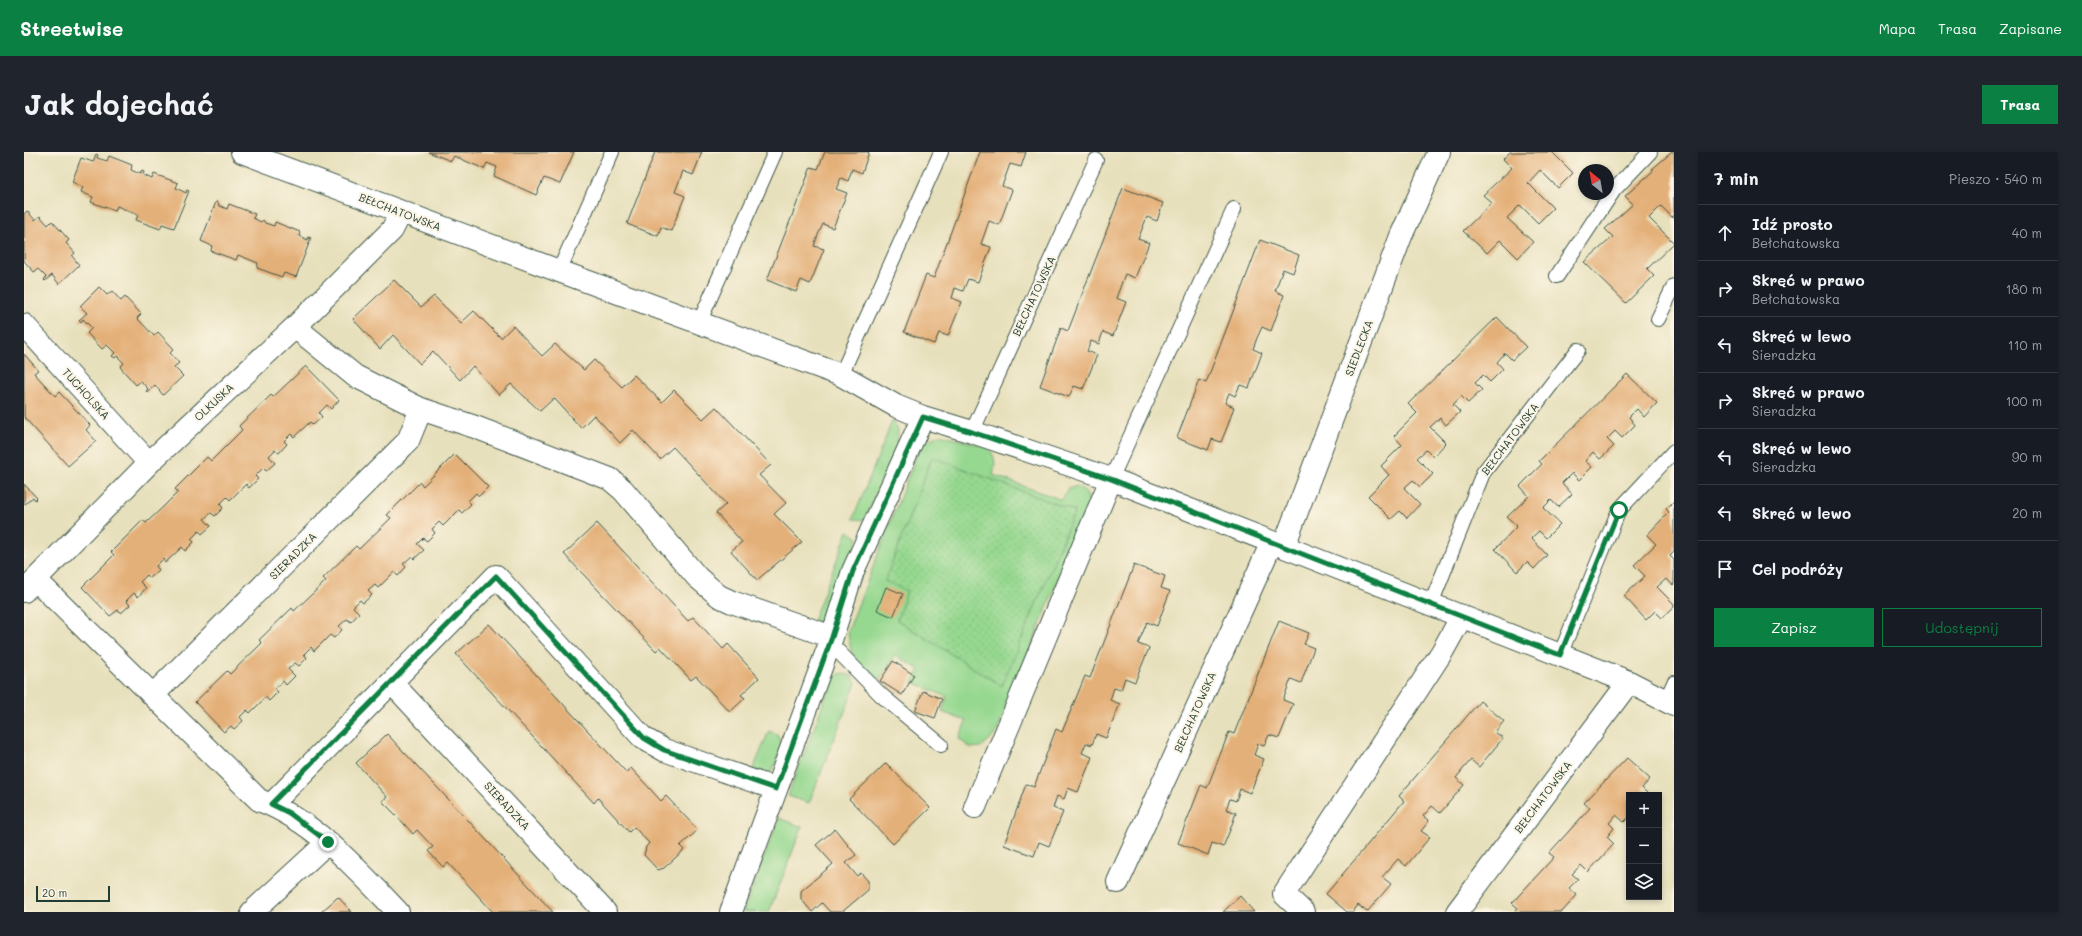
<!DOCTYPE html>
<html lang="pl">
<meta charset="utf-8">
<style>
body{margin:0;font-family:Mali,sans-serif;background:#20242c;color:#f1f3f6}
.controls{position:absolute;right:12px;bottom:12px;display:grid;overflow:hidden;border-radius:0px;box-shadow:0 2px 6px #0003}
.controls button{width:36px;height:36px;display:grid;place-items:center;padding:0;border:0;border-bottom:1px solid #363941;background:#171b24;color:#f1f3f6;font:20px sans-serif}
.compass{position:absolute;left:1554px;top:12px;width:36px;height:36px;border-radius:50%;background:#171b24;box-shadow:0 2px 6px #0003;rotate:329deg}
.scale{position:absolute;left:12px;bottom:10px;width:74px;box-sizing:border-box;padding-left:4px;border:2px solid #1f3d34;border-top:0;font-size:11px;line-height:14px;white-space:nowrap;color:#1f3d34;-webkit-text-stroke:3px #fcf5e5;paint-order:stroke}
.stop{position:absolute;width:12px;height:12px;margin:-9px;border:3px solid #0b8043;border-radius:50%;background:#fff}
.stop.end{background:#0b8043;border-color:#fff;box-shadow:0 1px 4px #0008}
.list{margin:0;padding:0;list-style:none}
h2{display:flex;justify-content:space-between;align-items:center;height:52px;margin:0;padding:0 16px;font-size:17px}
h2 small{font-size:13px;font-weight:400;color:#9ea1a6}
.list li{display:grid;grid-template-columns:26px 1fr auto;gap:12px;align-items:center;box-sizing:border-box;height:56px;padding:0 16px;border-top:1px solid #363941}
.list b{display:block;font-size:15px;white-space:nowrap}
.list p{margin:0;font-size:13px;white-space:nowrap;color:#9ea1a6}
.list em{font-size:13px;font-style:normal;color:#9ea1a6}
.actions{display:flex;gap:8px;padding:12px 16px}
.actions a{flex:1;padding:9px 0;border:1px solid #0b8043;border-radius:0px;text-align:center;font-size:14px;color:#0b8043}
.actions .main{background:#0b8043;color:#fff}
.icon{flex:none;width:22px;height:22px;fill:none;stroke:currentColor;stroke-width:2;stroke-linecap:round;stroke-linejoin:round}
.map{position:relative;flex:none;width:1650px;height:760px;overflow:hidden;border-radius:0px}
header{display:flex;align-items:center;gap:24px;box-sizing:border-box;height:56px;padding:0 20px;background:#0b8043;color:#fff}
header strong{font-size:19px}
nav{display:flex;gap:22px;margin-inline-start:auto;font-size:14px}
.intro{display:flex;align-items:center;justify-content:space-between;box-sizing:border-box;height:96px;padding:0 24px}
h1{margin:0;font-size:28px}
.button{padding:10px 18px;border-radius:0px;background:#0b8043;color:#fff;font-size:14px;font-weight:700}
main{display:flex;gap:24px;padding:0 24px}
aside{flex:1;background:#171b24;border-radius:0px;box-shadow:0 2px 6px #0003}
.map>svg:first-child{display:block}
.grass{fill:#96d890;stroke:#5a8a62}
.park{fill:url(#park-dots);stroke:#5a8a62}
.building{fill:#e4b079}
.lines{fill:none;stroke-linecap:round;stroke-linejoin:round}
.service-casing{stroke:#3d5548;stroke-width:16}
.minor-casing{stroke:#3d5548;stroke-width:24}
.service{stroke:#fff;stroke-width:14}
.minor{stroke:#fff;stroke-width:22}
.route{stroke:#0b8043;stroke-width:5}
.labels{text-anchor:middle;stroke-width:4;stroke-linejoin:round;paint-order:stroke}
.street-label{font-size:11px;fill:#1f3d34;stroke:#fcf5e5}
</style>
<header>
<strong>Streetwise</strong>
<nav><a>Mapa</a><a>Trasa</a><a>Zapisane</a></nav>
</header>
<div class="intro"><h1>Jak dojechać</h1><a class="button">Trasa</a></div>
<main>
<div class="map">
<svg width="1650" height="760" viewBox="0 0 1650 760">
<defs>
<pattern id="park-dots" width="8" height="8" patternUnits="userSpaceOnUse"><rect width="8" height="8" fill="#96d890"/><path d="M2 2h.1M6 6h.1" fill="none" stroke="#81ba7d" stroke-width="1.8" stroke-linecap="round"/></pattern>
</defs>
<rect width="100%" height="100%" fill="#fcf5e5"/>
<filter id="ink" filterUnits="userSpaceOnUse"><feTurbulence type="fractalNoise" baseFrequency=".025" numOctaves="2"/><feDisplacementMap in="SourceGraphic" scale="8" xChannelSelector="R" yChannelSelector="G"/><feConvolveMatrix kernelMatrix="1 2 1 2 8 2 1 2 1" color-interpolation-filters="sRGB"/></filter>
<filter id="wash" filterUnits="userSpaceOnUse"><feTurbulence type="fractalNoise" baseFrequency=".012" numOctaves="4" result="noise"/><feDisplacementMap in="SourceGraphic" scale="16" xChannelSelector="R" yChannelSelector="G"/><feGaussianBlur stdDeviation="0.9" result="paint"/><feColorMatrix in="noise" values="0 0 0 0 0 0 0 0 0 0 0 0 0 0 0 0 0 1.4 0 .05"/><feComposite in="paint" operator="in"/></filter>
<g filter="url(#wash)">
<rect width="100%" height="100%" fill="#e7e0bc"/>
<path class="grass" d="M 869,267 L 874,278 L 873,291 L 841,368 L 829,367 Z
M 915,283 L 961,294 C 972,302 972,311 969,323 L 1038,348 L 1045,337 L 1053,334 L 1062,340 L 1065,351 L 972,582 L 957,595 L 947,596 L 935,587 L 942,569 L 918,560 L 923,545 L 889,530 L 896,518 L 872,503 L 853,531 C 833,513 826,507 824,479 L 893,302 L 902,289 Z
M 824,379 L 834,386 L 808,464 L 794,470 L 789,469 Z
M 817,521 L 828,524 L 832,531 L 785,651 L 764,644 L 809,526 Z
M 745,579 L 753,582 L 758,592 L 749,618 L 741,623 L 728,620 Z
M 755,666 L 778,675 L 745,760 L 719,760 Z"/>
<path class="park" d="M 908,305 L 1051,359 L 978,534 L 873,468 L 883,439 L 861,429 Z"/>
<g id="blocks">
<path class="building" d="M 404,0 L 550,0 L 536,32 L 520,26 L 512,43 L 470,24 L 473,15 L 463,11 L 460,17 L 430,4 L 427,9 Z
M 631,0 L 678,0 L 669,23 L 659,19 L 651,40 L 661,44 L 647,79 L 637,75 L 634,84 L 603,72 Z
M 801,0 L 845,0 L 838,21 L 828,17 L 824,29 L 817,26 L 812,37 L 823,41 L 809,76 L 799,72 L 794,83 L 790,94 L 800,97 L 786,132 L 777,128 L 772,140 L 743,128 L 787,15 L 794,17 Z
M 956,0 L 1002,0 L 997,15 L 986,12 L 978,34 L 988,38 L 975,73 L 965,69 L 957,92 L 967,95 L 954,130 L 944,127 L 939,139 L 931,136 L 928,146 L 938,150 L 924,184 L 915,181 L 910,192 L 880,180 L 902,123 L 910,126 Z
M 1486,0 L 1528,0 L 1549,21 L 1534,36 L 1516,18 L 1504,31 L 1529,56 L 1514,71 L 1496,53 L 1483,66 L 1509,90 L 1494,106 L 1476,88 L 1463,101 L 1439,79 L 1468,51 L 1459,43 L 1488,16 L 1479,7 Z
M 1648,0 L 1650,0 L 1650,67 L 1637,54 L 1625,66 L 1650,91 L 1623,117 L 1630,124 L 1602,151 L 1560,110 L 1589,85 L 1581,77 L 1609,52 L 1601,44 L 1630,18 L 1628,17 Z
M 72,2 L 74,3 L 73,6 L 83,9 L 85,4 L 108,13 L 107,18 L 116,22 L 118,19 L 120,20 L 119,23 L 128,27 L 130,22 L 154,31 L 152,36 L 162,41 L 163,38 L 165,39 L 150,76 L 138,72 L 136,77 L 112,68 L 114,63 L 93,54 L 91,59 L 67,50 L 69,45 L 57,40 L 59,35 L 48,30 L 57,6 L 69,10 Z
M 1099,36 L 1139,51 L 1133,69 L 1123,65 L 1114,87 L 1125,91 L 1111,126 L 1101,122 L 1092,146 L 1102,150 L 1089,184 L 1079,180 L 1075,192 L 1067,189 L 1063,199 L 1073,203 L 1059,237 L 1050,234 L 1045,245 L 1016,234 L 1037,176 L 1044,179 Z
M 192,50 L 195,51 L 194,53 L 203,57 L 205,52 L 231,62 L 229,66 L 237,70 L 239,68 L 241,71 L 250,74 L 251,70 L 276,80 L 275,84 L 284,88 L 284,85 L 287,86 L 272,125 L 260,121 L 258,125 L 233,116 L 234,111 L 214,103 L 212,108 L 187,99 L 188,94 L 177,89 Z
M 3,59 L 11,68 L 16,64 L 24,73 L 28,69 L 45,88 L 42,91 L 51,101 L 48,104 L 55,113 L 35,132 L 28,123 L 21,129 L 20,128 L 22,125 L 14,117 L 10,120 L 0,109 L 0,62 Z
M 1236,88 L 1275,103 L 1269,121 L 1259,117 L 1251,139 L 1260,143 L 1247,179 L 1238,175 L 1233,186 L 1229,197 L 1238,201 L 1225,236 L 1216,233 L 1211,244 L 1205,241 L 1201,251 L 1210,255 L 1204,273 L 1197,290 L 1188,287 L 1184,298 L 1153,286 L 1175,228 L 1182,231 Z
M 370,128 L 397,155 L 410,144 L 437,171 L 450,159 L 477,186 L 489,174 L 518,204 L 531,192 L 560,218 L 570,208 L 598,235 L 610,223 L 638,250 L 650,238 L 679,267 L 692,255 L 747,313 L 735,323 L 762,351 L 750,362 L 778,390 L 733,428 L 707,399 L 718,390 L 692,361 L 702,352 L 649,295 L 636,307 L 609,278 L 596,291 L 570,263 L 557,276 L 530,246 L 516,259 L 487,232 L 475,243 L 449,214 L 436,228 L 409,199 L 396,212 L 369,183 L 356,197 L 329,167 Z
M 75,135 L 83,143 L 88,139 L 97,149 L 101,145 L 117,162 L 113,166 L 130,184 L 134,180 L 150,197 L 146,201 L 155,211 L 150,215 L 159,224 L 139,243 L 131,233 L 123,241 L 122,239 L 124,237 L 117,229 L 112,233 L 96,215 L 100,211 L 93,204 L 91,206 L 88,204 L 91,201 L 83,193 L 78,197 L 63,181 L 68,176 L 59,167 L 57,170 L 55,168 L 63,161 L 56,154 Z
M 1473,165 L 1502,195 L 1488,208 L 1481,201 L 1473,210 L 1479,217 L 1466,230 L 1459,223 L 1451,231 L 1458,238 L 1444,251 L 1437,244 L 1429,253 L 1436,260 L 1422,273 L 1416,266 L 1406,275 L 1422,291 L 1409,305 L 1402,298 L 1393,306 L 1409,322 L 1396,335 L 1389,328 L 1380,336 L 1396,352 L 1383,366 L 1376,359 L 1367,367 L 1344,344 L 1365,323 L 1357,314 L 1378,293 L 1370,284 L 1393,261 L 1384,252 Z
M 0,202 L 14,218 L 10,221 L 31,244 L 35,240 L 66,273 L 62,278 L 72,289 L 44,314 L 0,265 Z
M 282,214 L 315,248 L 307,257 L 303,253 L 295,261 L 298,265 L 289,273 L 286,270 L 270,285 L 267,282 L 260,289 L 263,292 L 255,301 L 251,298 L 245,304 L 251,311 L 242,319 L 239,316 L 231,324 L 234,327 L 225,336 L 222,332 L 206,348 L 203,345 L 196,352 L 199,356 L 191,364 L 187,361 L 180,367 L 187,374 L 178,382 L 175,379 L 167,387 L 170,390 L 161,399 L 158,395 L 141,411 L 139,407 L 132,414 L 135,418 L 126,426 L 123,423 L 116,430 L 122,436 L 114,445 L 110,441 L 102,449 L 106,453 L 97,461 L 94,458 L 86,464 L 58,435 L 90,403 L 87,400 L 119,368 L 122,371 L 138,356 L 154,340 L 151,337 L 183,305 L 187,309 L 218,278 L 215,274 L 247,243 L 249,245 Z
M 1603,222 L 1633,251 L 1620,265 L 1613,257 L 1605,265 L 1611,273 L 1598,286 L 1591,279 L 1583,287 L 1590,294 L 1576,307 L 1569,300 L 1561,309 L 1568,315 L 1555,328 L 1548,321 L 1538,331 L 1548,342 L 1534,355 L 1527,348 L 1519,356 L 1536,372 L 1522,386 L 1515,379 L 1507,386 L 1523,403 L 1510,417 L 1503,410 L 1493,420 L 1471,397 L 1493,374 L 1483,365 L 1505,344 L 1496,334 L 1518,312 L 1515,309 Z
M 431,302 L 464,335 L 455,344 L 452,341 L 444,349 L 447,352 L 438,361 L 435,358 L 419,374 L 415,370 L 408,377 L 411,381 L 403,389 L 399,386 L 393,392 L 400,398 L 390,407 L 388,404 L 379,412 L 382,415 L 374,424 L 370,420 L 354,436 L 351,433 L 344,439 L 348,443 L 339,451 L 336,448 L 329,455 L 335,461 L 327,470 L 323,467 L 315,474 L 318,478 L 310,486 L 306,483 L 290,499 L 287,495 L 280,502 L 283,506 L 275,514 L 271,511 L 264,517 L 271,524 L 262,533 L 259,529 L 251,537 L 254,540 L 245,549 L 242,545 L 226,561 L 223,558 L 216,565 L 219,569 L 210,577 L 207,574 L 200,580 L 171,550 L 203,519 L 206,522 L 238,491 L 235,488 L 268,456 L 270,459 L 302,429 L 299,426 L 332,394 L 335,397 L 367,366 L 363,363 L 396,330 L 399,334 Z
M 0,332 L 13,346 L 11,348 L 9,345 L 0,353 Z
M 1650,349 L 1650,400 L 1646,404 L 1650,408 L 1650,432 L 1649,433 L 1642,427 L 1633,435 L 1650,452 L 1650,455 L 1638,466 L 1631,459 L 1622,468 L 1600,444 L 1621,424 L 1610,413 L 1632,392 L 1623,383 L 1645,360 L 1642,357 Z
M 573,371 L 664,469 L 669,465 L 699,497 L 704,492 L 735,526 L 717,543 L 721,546 L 706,560 L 672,524 L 667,528 L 636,495 L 632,499 L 540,402 Z
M 1110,413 L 1141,424 L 1137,436 L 1146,439 L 1133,474 L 1123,470 L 1114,492 L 1125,496 L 1111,530 L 1101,526 L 1097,538 L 1090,536 L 1086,548 L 1096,552 L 1082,586 L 1072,582 L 1068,593 L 1062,591 L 1058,601 L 1068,605 L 1054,640 L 1044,636 L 1040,647 L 1033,644 L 1029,656 L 1039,660 L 1025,694 L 1015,690 L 1010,704 L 980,693 L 1002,632 L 1010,635 L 1032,577 L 1038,580 L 1061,524 L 1066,526 Z
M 862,435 L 879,442 L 869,465 L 853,458 Z
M 1255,469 L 1285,481 L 1280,492 L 1290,496 L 1277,531 L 1267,527 L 1259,548 L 1269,552 L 1255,586 L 1245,583 L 1240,594 L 1234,592 L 1230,603 L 1240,607 L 1226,641 L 1216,637 L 1212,649 L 1206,647 L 1202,657 L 1212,661 L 1206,678 L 1199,695 L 1188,691 L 1184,703 L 1154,691 L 1177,633 L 1183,636 L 1205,580 L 1210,582 Z
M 465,472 L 602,620 L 607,616 L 637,649 L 642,644 L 674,678 L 656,694 L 660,698 L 640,716 L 634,718 L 620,703 L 622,695 L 625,691 L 610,675 L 605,680 L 574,646 L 570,651 L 432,502 Z
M 869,509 L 890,523 L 878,543 L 856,529 Z
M 899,539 L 918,547 L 911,566 L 891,559 Z
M 1456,549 L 1480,569 L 1471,580 L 1479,586 L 1455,615 L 1447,608 L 1440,616 L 1432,626 L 1440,633 L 1416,661 L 1408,654 L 1399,664 L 1405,669 L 1397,679 L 1406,685 L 1382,714 L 1374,707 L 1358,725 L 1367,732 L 1343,760 L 1334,753 L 1329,760 L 1323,760 L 1302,742 L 1380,649 L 1375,644 Z
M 363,582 L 441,665 L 529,760 L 469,760 L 424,711 L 419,715 L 404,699 L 409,695 L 393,678 L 389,682 L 374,665 L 358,649 L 363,645 L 332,611 Z
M 1603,606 L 1626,627 L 1618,636 L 1625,643 L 1605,643 L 1605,665 L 1600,670 L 1592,663 L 1585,671 L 1590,676 L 1583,685 L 1590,692 L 1564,720 L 1557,713 L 1548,722 L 1554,727 L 1545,736 L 1553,743 L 1538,760 L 1490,760 L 1494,756 L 1488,751 L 1530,705 L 1525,701 L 1566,656 L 1560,651 Z
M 862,611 L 906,656 L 869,692 L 825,647 Z
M 811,677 L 832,703 L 822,711 L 833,724 L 837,721 L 844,729 L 844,738 L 818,760 L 806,760 L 798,751 L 788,760 L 777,747 L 777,739 L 809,712 L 792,693 Z
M 1216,744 L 1230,760 L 1199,760 Z
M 314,745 L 328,760 L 297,760 Z"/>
</g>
</g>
<g filter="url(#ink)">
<use href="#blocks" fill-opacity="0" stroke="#3d5548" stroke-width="1"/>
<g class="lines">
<g class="service-casing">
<path id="service" d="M 535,119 L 588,0
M 1533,124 L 1590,38 L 1626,0
M 1634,167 L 1650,134
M 675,171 L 751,0
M 817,223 L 917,0
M 948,280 L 1072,8
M 1087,327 L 1210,57
M 1407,452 L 1459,321 L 1554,198
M 806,491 L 857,543 L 917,593
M 1536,503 L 1595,358 L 1650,299
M 1642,548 L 1650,531"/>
</g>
<g class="minor-casing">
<path id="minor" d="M 218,0 L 535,119 L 817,223 L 872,254 L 899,265 L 948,280 L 1087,327 L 1605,530 L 1650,553
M 0,173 L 125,311
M 271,175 L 331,224 L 397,257 L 451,275 L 586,327 L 599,338 L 673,425 L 695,444 L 708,450 L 808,485
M 1260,394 L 1377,84 L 1415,0
M 12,428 L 235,648 C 292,670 333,717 374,760
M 0,439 L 125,311 L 271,175 L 368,78 L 377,60
M 368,531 L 581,760
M 129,543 L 384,289 L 397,257
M 247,653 L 472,424 L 619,586 L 640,598 L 752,637
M 951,655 L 1087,327
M 1094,730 L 1248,390
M 228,760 L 304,690
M 707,760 L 806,491 L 829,419 L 899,265
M 1279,760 L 1260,742 L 1418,500 L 1438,464
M 1433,760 L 1605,530"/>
</g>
<use href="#service" class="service"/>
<use href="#minor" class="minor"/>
</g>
</g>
<g class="lines" filter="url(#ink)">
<path class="route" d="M 304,690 L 265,661 L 247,652 L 472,424 L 620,586 L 640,598 L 752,637 L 808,485 L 829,419 L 899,265 L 948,280 L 1087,327 L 1536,503 L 1595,358"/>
</g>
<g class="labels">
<g class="street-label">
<text transform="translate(376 60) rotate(21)" y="4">BEŁCHATOWSKA</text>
<text transform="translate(1010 144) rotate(-65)" y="4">BEŁCHATOWSKA</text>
<text transform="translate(1335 196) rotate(-69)" y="4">SIEDLECKA</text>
<text transform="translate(62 242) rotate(48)" y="4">TUCHOLSKA</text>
<text transform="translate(190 250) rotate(-43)" y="4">OLKUSKA</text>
<text transform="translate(1486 287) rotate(-53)" y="4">BEŁCHATOWSKA</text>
<text transform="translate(269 404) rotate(-45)" y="4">SIERADZKA</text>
<text transform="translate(1171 560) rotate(-66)" y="4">BEŁCHATOWSKA</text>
<text transform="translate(1519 645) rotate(-53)" y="4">BEŁCHATOWSKA</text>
<text transform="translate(483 654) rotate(47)" y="4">SIERADZKA</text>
</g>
</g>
</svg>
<div class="controls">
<button>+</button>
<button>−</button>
<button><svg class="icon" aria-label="layers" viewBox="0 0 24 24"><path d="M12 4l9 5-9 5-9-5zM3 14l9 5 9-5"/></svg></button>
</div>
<svg class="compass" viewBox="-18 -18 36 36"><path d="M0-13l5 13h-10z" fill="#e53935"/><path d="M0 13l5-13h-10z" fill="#9ea1a6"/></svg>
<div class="scale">20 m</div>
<div class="stop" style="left:1595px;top:358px"></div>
<div class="stop end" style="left:304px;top:690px"></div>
</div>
<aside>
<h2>7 min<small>Pieszo · 540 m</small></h2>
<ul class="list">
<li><svg class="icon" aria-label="ahead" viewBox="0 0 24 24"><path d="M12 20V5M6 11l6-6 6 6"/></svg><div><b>Idź prosto</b><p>Bełchatowska</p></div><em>40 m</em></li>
<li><svg class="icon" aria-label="right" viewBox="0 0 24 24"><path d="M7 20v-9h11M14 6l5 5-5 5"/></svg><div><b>Skręć w prawo</b><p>Bełchatowska</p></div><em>180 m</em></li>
<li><svg class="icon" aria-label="left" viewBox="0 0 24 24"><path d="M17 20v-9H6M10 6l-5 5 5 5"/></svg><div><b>Skręć w lewo</b><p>Sieradzka</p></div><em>110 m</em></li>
<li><svg class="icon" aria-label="right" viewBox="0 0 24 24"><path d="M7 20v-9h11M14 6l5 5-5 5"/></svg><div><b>Skręć w prawo</b><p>Sieradzka</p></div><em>100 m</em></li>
<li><svg class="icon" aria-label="left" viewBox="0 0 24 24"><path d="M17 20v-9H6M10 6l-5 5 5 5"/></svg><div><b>Skręć w lewo</b><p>Sieradzka</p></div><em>90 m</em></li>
<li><svg class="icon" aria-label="left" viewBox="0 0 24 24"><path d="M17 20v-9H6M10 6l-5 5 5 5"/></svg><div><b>Skręć w lewo</b></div><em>20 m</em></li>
<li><svg class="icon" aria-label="arrive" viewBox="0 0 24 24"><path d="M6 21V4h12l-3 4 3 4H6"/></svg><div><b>Cel podróży</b></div></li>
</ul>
<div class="actions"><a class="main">Zapisz</a><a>Udostępnij</a></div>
</aside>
</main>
